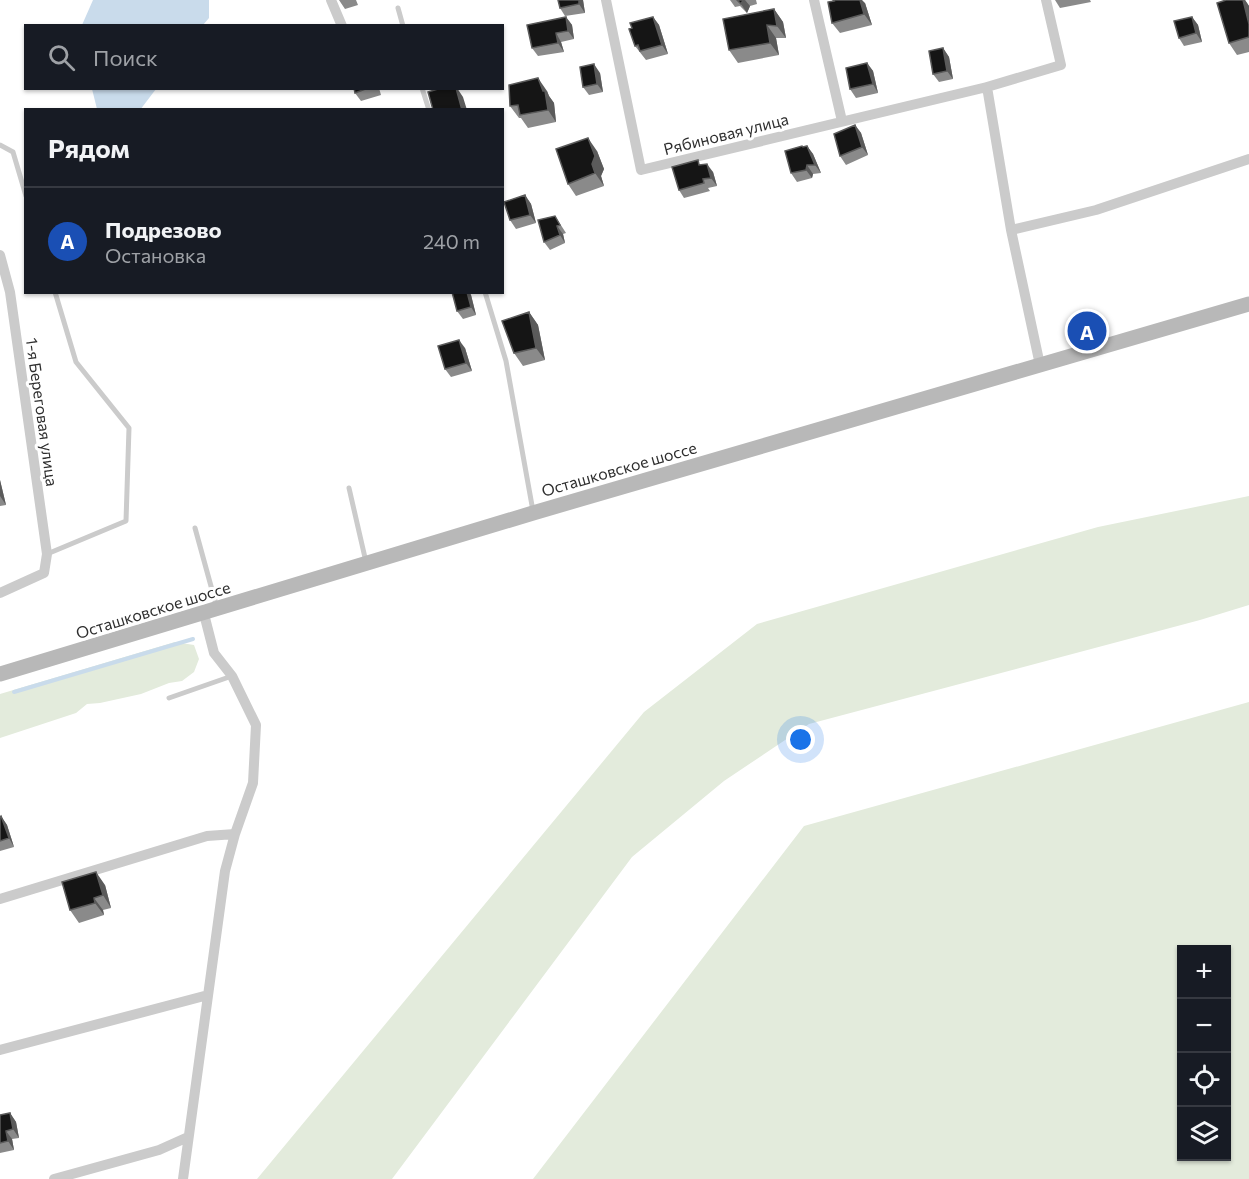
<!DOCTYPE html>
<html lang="ru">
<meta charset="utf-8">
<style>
body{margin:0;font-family:Commissioner,sans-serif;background:#242831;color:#f1f3f6}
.controls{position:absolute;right:18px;bottom:18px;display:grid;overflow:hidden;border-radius:0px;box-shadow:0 2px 4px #0004}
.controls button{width:54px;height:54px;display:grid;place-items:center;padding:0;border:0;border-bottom:2px solid #363941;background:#171b24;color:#f1f3f6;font:30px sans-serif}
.you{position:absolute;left:801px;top:740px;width:21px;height:21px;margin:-15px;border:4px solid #fff;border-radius:50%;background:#1a73e8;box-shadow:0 0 0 9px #1a73e833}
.badge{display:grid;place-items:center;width:39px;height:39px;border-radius:50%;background:#e13536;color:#fff;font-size:20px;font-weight:700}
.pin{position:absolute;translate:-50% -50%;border:3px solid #fff;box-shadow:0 2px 6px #0006}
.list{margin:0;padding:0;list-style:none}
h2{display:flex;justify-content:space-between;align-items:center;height:78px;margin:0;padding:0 24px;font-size:26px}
h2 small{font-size:20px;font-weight:400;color:#9ea1a6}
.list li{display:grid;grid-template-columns:39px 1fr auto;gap:18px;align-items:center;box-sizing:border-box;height:108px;padding:0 24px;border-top:2px solid #363941}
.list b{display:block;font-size:22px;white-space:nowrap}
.list p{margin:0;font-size:20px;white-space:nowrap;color:#9ea1a6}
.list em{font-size:20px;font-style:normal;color:#9ea1a6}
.icon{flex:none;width:33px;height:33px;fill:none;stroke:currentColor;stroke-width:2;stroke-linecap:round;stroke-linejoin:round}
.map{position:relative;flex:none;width:1249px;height:1179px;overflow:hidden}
.search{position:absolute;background:#171b24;box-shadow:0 2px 4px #0004;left:24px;top:24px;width:480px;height:66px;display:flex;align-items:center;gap:15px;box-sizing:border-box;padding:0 21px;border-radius:0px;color:#9ea1a6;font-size:22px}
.panel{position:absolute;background:#171b24;box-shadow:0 2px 4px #0004;left:24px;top:108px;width:480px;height:186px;border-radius:0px}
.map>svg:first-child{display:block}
.green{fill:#e3ebdc;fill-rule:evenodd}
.water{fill:#c9dbeb}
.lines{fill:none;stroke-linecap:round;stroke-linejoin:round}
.stream{stroke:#c9dbeb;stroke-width:4}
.lane{stroke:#cbcbcb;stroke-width:5}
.street{stroke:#cbcbcb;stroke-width:10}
.secondary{stroke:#b8b8b8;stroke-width:15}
.wall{fill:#8a8a8a}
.shaded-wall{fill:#5b5b5b}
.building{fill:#151515;stroke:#5b5b5b;stroke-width:1.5}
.labels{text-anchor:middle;stroke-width:6;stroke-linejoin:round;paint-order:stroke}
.street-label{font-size:16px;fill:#2e2e2e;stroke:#fff}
</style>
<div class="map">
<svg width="1249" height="1179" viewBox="0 0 1249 1179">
<rect width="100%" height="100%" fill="#fff"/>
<path class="green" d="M 1249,496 L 1249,605 L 1200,620 L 809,724 L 724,781 L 632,857 L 392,1179 L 257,1179 L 644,712 L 757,624 L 1098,527 Z
M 175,642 L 194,645 L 199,659 L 194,672 L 182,681 L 169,683 L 141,694 L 100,703 L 87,704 L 76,713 L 0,738 L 0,694 Z
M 1249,702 L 1249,1179 L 533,1179 L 804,826 ZM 1182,950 L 1226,950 L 1226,1156 L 1182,1156 Z"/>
<path class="water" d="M 93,0 L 209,0 L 209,18 L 203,25 L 82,25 Z
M 92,89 L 92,88 L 156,89 L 140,110 L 97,109 Z"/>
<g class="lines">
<path class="stream" d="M 14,692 L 193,639"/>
<path class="lane" d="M 398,8 L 403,26
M 422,88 L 429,110
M 0,145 L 13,152 L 26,196
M 485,292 L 506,361 L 533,511
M 349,488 L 366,562
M 195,528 L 217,608
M 47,554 L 126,521 L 129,428 L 76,362 L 55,292
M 169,698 L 232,676"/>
<path class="street" d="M 331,0 L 342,26
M 606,0 L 641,170 L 987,87 L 1061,65 L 1046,0
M 814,0 L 842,121
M 987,87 L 1011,230 L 1040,365
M 1011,230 L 1096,210 L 1249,159
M 0,255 L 10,292 L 47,554 L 44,573 L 0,593
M 0,899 L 207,836 L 235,834
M 0,1050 L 208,995
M 54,1179 L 159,1150 L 188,1137
M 183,1179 L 225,871 L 235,834 L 253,783 L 256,725 L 232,676 L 214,653 L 204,614"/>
<path class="secondary" d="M 0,674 L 533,513 L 1249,304"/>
</g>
<path class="wall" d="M 339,0 L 356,0 L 358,5 L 345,9 Z
M 558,0 L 583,0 L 585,13 L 565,16 L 560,8 Z
M 730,0 L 756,0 L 757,4 L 750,6 L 747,13 L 740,6 L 735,7 Z
M 1055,0 L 1090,0 L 1091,2 L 1060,8 Z
M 1245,0 L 1249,6 L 1249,52 L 1237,55 L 1229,43 Z
M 834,1 L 865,3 L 872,25 L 840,33 L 832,23 Z
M 774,9 L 783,22 L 786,38 L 776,38 L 779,55 L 738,63 L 729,50 Z
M 566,17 L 572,25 L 574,39 L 561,42 L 564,52 L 538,56 L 532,48 Z
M 653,17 L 659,25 L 668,54 L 646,60 L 635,46 L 632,28 Z
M 1192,17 L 1198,25 L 1202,42 L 1184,46 L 1179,38 Z
M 943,48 L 949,57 L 953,79 L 939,82 L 933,74 Z
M 867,63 L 873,71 L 878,93 L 856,98 L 850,89 Z
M 600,73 L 603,92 L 589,95 L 583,87 Z
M 354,88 L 379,88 L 381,95 L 361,101 L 355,93 Z
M 547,91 L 549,96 L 554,103 L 556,122 L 528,128 L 521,118 L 519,118 L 510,106 Z
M 855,125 L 861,133 L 868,155 L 846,165 L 840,156 Z
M 807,146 L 813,154 L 821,173 L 813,174 L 812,178 L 797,182 L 791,173 L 803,147 Z
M 597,151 L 604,169 L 601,176 L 604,186 L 576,196 L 568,184 Z
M 702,165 L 713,172 L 717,186 L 708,188 L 710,191 L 684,198 L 679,190 Z
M 525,195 L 531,204 L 536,223 L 516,229 L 510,220 Z
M 555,216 L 566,233 L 563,234 L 565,243 L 550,250 L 544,242 Z
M 452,292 L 469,292 L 471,295 L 476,315 L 463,319 L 457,311 Z
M 529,312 L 538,325 L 545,360 L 523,366 L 514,353 Z
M 465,348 L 472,371 L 451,377 L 445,369 Z
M 0,480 L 6,505 L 0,506 Z
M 1,816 L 7,825 L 14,847 L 0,851 L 0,817 Z
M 105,885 L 111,908 L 103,910 L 104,915 L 79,923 L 70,910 Z
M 10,1113 L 16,1122 L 19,1138 L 12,1139 L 14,1150 L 0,1153 L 0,1115 Z"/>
<path class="shaded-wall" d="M 579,0 L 583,0 L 585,13 L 579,4 Z
M 743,0 L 745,0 L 750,6 L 747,13 L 741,4 Z
M 860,0 L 862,0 L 865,3 L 872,25 L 864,14 Z
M 1243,0 L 1245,0 L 1249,6 L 1249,24 Z
M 774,9 L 783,22 L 786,38 L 777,26 Z
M 566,17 L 572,25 L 574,39 L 568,31 Z
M 653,17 L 659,25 L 668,54 L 662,45 Z
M 1192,17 L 1198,25 L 1202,42 L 1196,33 Z
M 767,25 L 776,38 L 779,55 L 770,43 Z
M 556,33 L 561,42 L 564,52 L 558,43 Z
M 943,48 L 949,57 L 953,79 L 947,71 Z
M 867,63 L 873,71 L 878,93 L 873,84 Z
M 594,64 L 600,73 L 603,92 L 597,84 Z
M 538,78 L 547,91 L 549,96 L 554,103 L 556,122 L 548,110 Z
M 456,88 L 457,88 L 463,97 L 467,110 L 462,110 Z
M 855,125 L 861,133 L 868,155 L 862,147 Z
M 588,138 L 597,151 L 604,169 L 601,176 L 604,186 L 595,173 L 592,164 Z
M 807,146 L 813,154 L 821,173 L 815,165 Z
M 707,164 L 713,172 L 717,186 L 711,178 Z
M 807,165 L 813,174 L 812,178 L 806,170 Z
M 525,195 L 531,204 L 536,223 L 530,215 Z
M 557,226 L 563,234 L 565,243 L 560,235 Z
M 467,292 L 469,292 L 471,295 L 476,315 L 471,307 Z
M 529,312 L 538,325 L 545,360 L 536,348 Z
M 459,340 L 465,348 L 472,371 L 466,363 Z
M 0,480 L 6,505 L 0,496 Z
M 1,816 L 7,825 L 14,847 L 9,838 Z
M 96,872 L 105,885 L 111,908 L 103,895 Z
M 94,898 L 103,910 L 104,915 L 95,903 Z
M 10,1113 L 16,1122 L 19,1138 L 13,1129 Z
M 6,1131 L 12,1139 L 14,1150 L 8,1141 Z"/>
<path class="building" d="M 558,0 L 579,0 L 579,4 L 560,8 Z
M 737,0 L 743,0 L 741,4 Z
M 833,0 L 860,0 L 864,14 L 832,23 L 828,2 L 834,1 Z
M 1226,0 L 1243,0 L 1249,24 L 1249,37 L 1229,43 L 1217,3 Z
M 774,9 L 777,26 L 767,25 L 770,43 L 729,50 L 723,19 Z
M 566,17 L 568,31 L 556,33 L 558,43 L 532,48 L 527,25 Z
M 653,17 L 662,45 L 640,51 L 638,45 L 635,46 L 629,29 L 632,28 L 630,23 Z
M 1192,17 L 1196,33 L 1179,38 L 1174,21 Z
M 943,48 L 947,71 L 933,74 L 929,51 Z
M 867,63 L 873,84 L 850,89 L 846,68 Z
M 594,64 L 597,84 L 583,87 L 580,67 Z
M 538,78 L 543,91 L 545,91 L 548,110 L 520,115 L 518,105 L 510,106 L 509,85 Z
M 354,88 L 368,88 L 355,93 Z
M 441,88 L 456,88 L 462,110 L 433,110 L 428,92 Z
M 855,125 L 862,147 L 840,156 L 834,134 Z
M 588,138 L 595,156 L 592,164 L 595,173 L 568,184 L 556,149 Z
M 802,146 L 803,147 L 807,146 L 815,165 L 807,165 L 806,170 L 791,173 L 785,151 Z
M 698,160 L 699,165 L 707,164 L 711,178 L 703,179 L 704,183 L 679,190 L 672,167 Z
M 525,195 L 530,215 L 510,220 L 504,202 Z
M 555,216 L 560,225 L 557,226 L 560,235 L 544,242 L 538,220 Z
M 452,292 L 467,292 L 471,307 L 457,311 Z
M 529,312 L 536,348 L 514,353 L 502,321 Z
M 459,340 L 466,363 L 445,369 L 438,346 Z
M 1,816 L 9,838 L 0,841 L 0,817 Z
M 96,872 L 103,895 L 94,898 L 95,903 L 70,910 L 62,882 Z
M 10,1113 L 13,1129 L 6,1131 L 8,1141 L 0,1143 L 0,1115 Z"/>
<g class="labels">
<g class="street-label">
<text transform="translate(726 134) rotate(-14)" y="6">Рябиновая улица</text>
<text transform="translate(42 412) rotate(82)" y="6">1-я Береговая улица</text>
<text transform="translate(619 469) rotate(-16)" y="6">Осташковское шоссе</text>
<text transform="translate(153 610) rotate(-17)" y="6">Осташковское шоссе</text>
</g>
</g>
</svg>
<div class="controls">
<button>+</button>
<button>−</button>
<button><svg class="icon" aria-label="locate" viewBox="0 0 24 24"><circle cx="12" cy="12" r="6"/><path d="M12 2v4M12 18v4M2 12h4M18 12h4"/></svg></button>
<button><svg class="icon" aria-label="layers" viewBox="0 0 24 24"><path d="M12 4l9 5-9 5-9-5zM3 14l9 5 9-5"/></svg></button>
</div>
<div class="you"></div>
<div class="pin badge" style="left:1087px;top:331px;background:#1a4fb4">A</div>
<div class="search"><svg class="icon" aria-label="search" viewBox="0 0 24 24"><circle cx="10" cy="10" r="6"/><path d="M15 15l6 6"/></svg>Поиск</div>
<section class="panel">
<h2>Рядом<small></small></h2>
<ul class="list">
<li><span class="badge" style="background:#1a4fb4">A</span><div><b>Подрезово</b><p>Остановка</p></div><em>240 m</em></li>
</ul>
</section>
</div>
